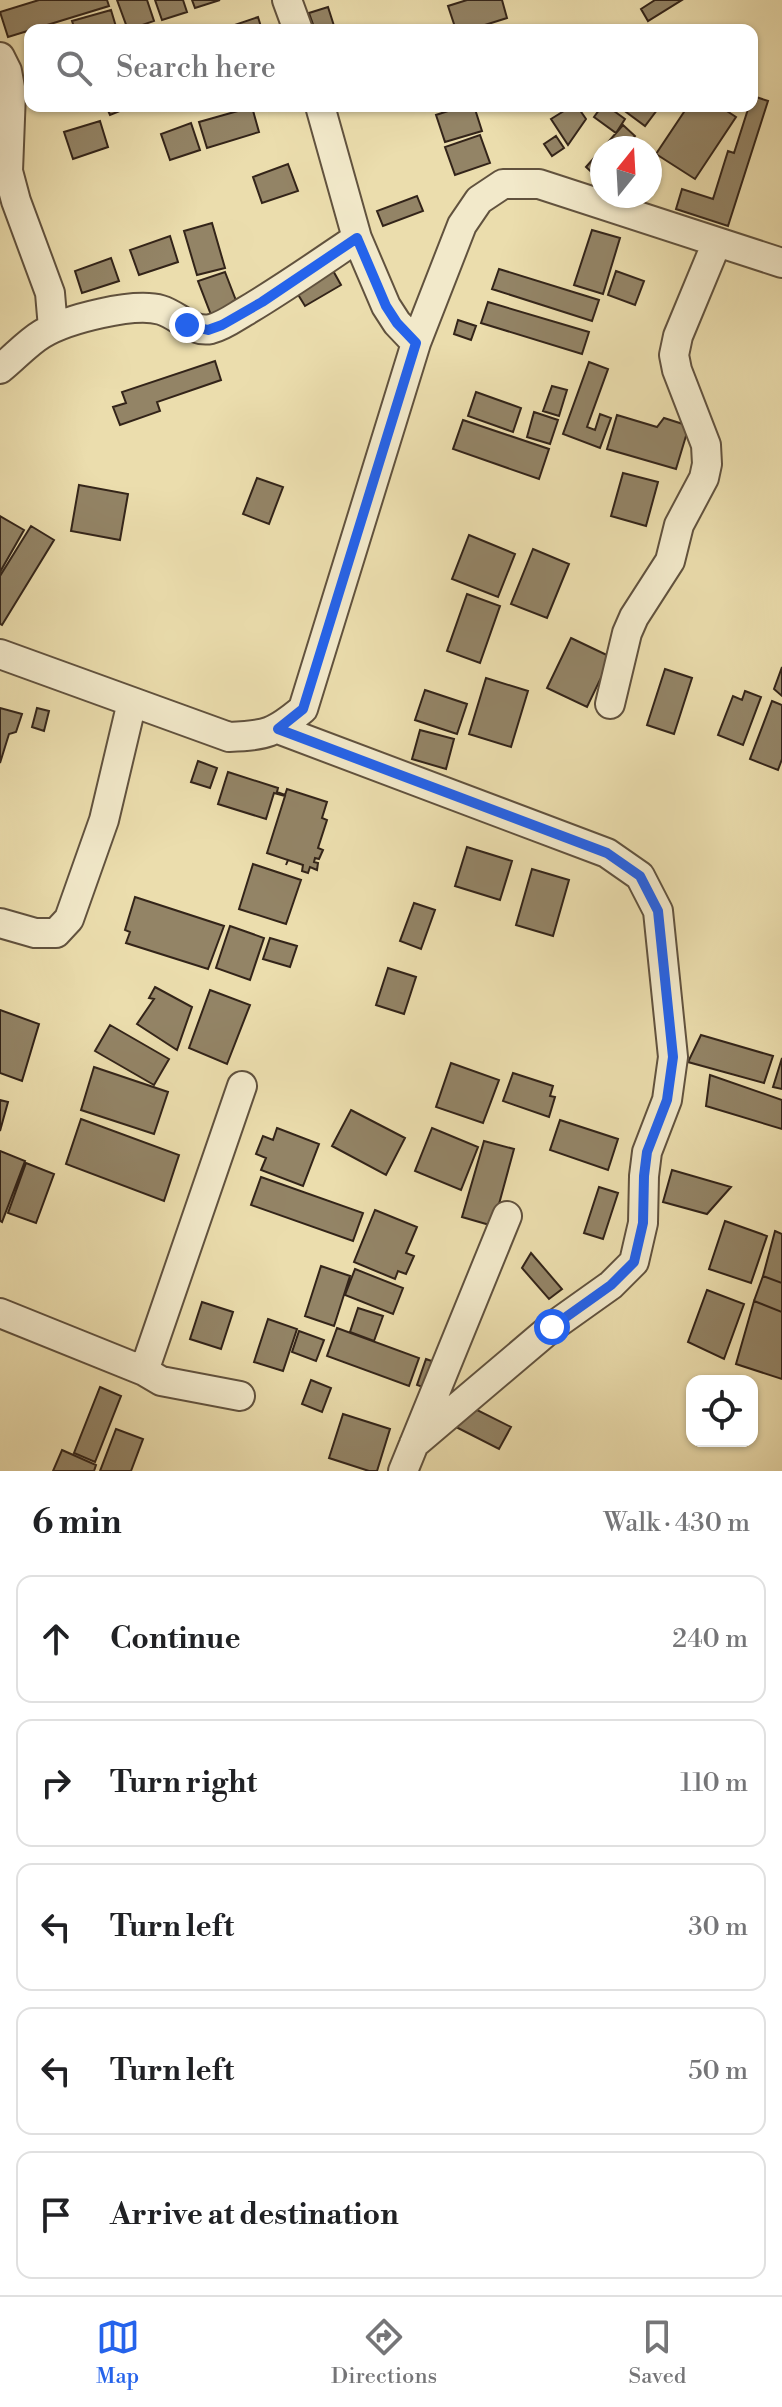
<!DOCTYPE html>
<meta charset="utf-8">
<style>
body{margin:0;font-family:"Libre Bodoni",serif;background:#f6f6f6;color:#202124}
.controls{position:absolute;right:24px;bottom:24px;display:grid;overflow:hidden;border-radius:16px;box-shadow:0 2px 6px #0004}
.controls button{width:72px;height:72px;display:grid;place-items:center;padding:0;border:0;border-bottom:2px solid #e0e0e0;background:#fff;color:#202124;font:40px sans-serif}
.compass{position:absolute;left:590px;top:136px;width:72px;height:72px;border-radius:50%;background:#fff;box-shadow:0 2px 6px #0004;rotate:18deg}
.stop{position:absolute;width:24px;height:24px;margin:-18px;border:6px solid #2563eb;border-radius:50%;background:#fff}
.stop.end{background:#2563eb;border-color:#fff;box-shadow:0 2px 8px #0008}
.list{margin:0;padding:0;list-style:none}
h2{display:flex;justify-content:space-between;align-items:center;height:104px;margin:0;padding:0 32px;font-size:34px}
h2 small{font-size:26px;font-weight:400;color:#757577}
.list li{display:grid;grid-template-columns:52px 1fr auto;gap:24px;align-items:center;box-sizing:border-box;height:128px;margin:0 16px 16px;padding:0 16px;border:2px solid #e0e0e0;border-radius:16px}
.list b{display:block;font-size:30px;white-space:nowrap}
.list em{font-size:26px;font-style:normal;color:#757577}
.icon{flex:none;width:44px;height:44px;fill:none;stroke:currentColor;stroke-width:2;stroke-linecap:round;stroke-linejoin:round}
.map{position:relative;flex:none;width:782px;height:1471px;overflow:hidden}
.search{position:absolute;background:#fff;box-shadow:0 2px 6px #0004;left:24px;right:24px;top:24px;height:88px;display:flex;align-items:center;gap:20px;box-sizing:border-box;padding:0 28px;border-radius:16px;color:#757577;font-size:30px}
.sheet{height:824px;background:#fff}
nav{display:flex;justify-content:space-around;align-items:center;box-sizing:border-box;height:112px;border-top:2px solid #e0e0e0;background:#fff;font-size:22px;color:#757577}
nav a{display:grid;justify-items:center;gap:4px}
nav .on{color:#2563eb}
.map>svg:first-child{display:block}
.building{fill:#938466;stroke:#332419;stroke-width:2}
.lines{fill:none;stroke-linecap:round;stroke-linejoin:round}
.minor-casing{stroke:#61523e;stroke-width:32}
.minor{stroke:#f2e9ca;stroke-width:28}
.route{stroke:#2563eb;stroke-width:10}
</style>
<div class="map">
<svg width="782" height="1471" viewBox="0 0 782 1471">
<rect width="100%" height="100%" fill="#ebddad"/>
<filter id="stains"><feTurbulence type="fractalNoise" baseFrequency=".0025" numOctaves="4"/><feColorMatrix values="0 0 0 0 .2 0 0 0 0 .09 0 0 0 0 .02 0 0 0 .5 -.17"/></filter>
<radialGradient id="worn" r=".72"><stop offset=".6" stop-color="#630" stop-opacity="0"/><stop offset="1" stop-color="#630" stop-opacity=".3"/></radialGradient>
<path class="building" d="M 39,0 L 107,0 L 109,6 L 8,37 L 0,12 Z
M 117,0 L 147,0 L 154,21 L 128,30 Z
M 155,0 L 183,0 L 187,12 L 162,20 Z
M 192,0 L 220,0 L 195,8 Z
M 467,0 L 502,0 L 507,18 L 469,30 L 456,30 L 448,6 Z
M 655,0 L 682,0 L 648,21 L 641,9 Z
M 328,7 L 335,29 L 315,30 L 309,13 Z
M 111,10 L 117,30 L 75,30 L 72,21 Z
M 258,17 L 262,30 L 220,30 Z
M 753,96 L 768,101 L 728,226 L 676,209 L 682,189 L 713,199 L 728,151 L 734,153 L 749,106 L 752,106 Z
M 106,106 L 132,106 L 110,115 Z
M 463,106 L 474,106 L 482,131 L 445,142 L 436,115 Z
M 572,106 L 577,106 L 586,119 L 568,145 L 551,119 Z
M 602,106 L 607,106 L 625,119 L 616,133 L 594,117 Z
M 618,106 L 660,106 L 645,126 Z
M 688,106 L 719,106 L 736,117 L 695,179 L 656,154 Z
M 252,107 L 259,132 L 207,148 L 199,122 Z
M 100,121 L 108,147 L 73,159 L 64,132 Z
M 191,123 L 200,150 L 170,160 L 161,134 Z
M 623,125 L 635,136 L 625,148 L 603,148 Z
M 480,135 L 490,163 L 455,175 L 445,147 Z
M 556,136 L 564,148 L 552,156 L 544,144 Z
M 602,149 L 602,174 L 598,178 L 586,167 Z
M 288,164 L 298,191 L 262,203 L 253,177 Z
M 417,196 L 423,211 L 383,226 L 377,211 Z
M 212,223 L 225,268 L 197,275 L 184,231 Z
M 592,230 L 620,238 L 603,294 L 574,285 Z
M 170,236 L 178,262 L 139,275 L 130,250 Z
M 111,258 L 119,281 L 82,293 L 75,271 Z
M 331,267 L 341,285 L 305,306 L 294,288 Z
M 499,269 L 599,300 L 592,321 L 492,289 Z
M 616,271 L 644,281 L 635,305 L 608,295 Z
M 225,272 L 240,311 L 213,320 L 198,281 Z
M 488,302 L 589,332 L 582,354 L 481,323 Z
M 458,320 L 476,326 L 471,340 L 454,334 Z
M 215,361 L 221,380 L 157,402 L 160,411 L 120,425 L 113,407 L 126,403 L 122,392 Z
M 589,362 L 608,369 L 587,427 L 595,430 L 600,414 L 611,418 L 600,448 L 563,434 Z
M 552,386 L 567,390 L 559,416 L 543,411 Z
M 476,392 L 521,408 L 513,432 L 468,416 Z
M 534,412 L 558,420 L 550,444 L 527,437 Z
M 617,415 L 657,427 L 664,418 L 689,426 L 676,469 L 607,449 Z
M 463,420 L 549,449 L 539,479 L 453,449 Z
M 623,473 L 658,482 L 646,526 L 611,516 Z
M 257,478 L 283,487 L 269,524 L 243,514 Z
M 79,485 L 128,494 L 120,540 L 71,531 Z
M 0,516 L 24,530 L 0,572 Z
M 31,526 L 54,540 L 2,625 L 0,624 L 0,576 Z
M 469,535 L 515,554 L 498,597 L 452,579 Z
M 533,549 L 569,564 L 547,618 L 511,604 Z
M 467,594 L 500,606 L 480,663 L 447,651 Z
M 571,638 L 611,657 L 587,707 L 547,688 Z
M 782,667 L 782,696 L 774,689 Z
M 665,669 L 692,678 L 674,734 L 647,725 Z
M 486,678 L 528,691 L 511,747 L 469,734 Z
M 425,690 L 467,704 L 457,734 L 415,720 Z
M 745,691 L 761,697 L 743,745 L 718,735 L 733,696 L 742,700 Z
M 772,701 L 782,705 L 782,759 L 778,770 L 750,759 Z
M 0,708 L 22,714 L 16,732 L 9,734 L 0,763 Z
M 37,708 L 49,711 L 44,731 L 32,727 Z
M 420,730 L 454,739 L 446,769 L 412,759 Z
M 198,761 L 217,768 L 210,788 L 191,782 Z
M 228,772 L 278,788 L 277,792 L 285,795 L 287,789 L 327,802 L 322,818 L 327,820 L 318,848 L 323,850 L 319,859 L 315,858 L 314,862 L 318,863 L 317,870 L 310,867 L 308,873 L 302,871 L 303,865 L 288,860 L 286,865 L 288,860 L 267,853 L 285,796 L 274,793 L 266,819 L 218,804 Z
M 467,847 L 512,861 L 500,900 L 455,886 Z
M 253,864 L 301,880 L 286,924 L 239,909 Z
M 532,869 L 569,880 L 553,936 L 516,925 Z
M 135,897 L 224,926 L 208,969 L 126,943 L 130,932 L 125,930 Z
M 414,903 L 435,910 L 421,949 L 400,941 Z
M 230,926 L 264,938 L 250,980 L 216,968 Z
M 270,938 L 297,946 L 290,967 L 263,959 Z
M 388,968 L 416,977 L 404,1014 L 376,1005 Z
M 155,987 L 192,1007 L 177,1050 L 137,1024 L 154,999 L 149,998 Z
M 210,990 L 250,1005 L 227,1064 L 189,1048 Z
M 0,1010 L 39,1024 L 22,1081 L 0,1073 Z
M 110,1025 L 169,1059 L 154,1085 L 95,1051 Z
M 701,1035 L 773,1056 L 764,1083 L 688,1062 Z
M 782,1058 L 782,1089 L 773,1087 Z
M 451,1063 L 499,1080 L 483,1123 L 436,1107 Z
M 94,1067 L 168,1092 L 154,1134 L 81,1110 Z
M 513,1073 L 553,1086 L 550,1096 L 555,1097 L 549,1117 L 503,1101 Z
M 710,1075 L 782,1100 L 782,1129 L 706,1106 Z
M 0,1100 L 8,1102 L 0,1131 Z
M 351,1110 L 405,1138 L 386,1175 L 332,1146 Z
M 81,1119 L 179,1155 L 164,1201 L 66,1164 Z
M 560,1120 L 618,1139 L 608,1170 L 550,1150 Z
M 277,1128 L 319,1144 L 303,1186 L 261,1170 L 266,1158 L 256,1154 L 263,1136 L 273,1140 Z
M 432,1128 L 478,1147 L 461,1190 L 415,1171 Z
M 484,1141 L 514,1149 L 493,1226 L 462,1217 Z
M 0,1151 L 25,1161 L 2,1222 L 0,1221 Z
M 26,1163 L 54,1174 L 36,1223 L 8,1213 Z
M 672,1170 L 731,1187 L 707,1214 L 663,1202 Z
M 261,1177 L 363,1213 L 353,1241 L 251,1205 Z
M 599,1187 L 618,1193 L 603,1239 L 584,1233 Z
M 375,1210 L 417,1227 L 406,1253 L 414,1256 L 406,1274 L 398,1271 L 395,1279 L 354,1262 Z
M 725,1221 L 767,1236 L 751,1283 L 709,1269 Z
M 775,1231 L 782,1234 L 782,1283 L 763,1276 Z
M 531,1253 L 562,1289 L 549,1299 L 522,1268 Z
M 321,1266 L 350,1276 L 334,1326 L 305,1316 Z
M 355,1269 L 403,1288 L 393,1314 L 345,1295 Z
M 763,1276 L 782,1283 L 782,1312 L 754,1301 Z
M 707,1290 L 744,1304 L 724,1359 L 688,1342 Z
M 754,1301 L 782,1312 L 782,1379 L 736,1364 Z
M 202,1302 L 233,1312 L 221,1349 L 190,1339 Z
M 358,1308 L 383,1316 L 374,1341 L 350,1332 Z
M 268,1319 L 297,1329 L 283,1371 L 254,1362 Z
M 337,1328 L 419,1358 L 409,1386 L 327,1356 Z
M 299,1331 L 324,1340 L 316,1361 L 292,1352 Z
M 426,1359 L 443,1365 L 434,1391 L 417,1385 Z
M 311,1380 L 331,1388 L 322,1412 L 302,1404 Z
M 100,1387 L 121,1396 L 95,1462 L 74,1453 Z
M 465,1404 L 511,1427 L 499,1449 L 454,1426 Z
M 343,1414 L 390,1429 L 377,1471 L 369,1471 L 329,1458 Z
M 116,1429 L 143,1439 L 131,1471 L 100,1471 Z
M 62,1450 L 96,1465 L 94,1471 L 53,1471 Z"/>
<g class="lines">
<g class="minor-casing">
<path id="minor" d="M 287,0 L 298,30
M 0,57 L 7,71 L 11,93 L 8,171 L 16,201 L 50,293 L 53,328
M 320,106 L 357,238 L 386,306 L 397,323 L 416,343
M 0,369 C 14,358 27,343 42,334 C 67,319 134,302 161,310 C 178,315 192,333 211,329 C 223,326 234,318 244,312 C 283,289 320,263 357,238
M 0,654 L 229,737 C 267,735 273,734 303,709 L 416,343 L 462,225 L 479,200 L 503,184 L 539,184 L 782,263
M 610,704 L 627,633 L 634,617 L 670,561 L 679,525 L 704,478 L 707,464 L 706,445 L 677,370 L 674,355 L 678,336 L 717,242
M 278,729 L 607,853 L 640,876 L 658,911 L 673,1057 L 667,1100 L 647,1152 L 644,1176 L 643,1223 L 634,1262 L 611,1285 L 552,1327 L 414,1444
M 0,923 L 35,933 L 56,933 L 69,919 L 104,820 L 132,702
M 0,1313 L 144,1371 L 161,1381 L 240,1396
M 144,1371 L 242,1086
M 403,1471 L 507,1216"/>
</g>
<use href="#minor" class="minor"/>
</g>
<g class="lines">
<path class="route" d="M 187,325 L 208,330 L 222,325 L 262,302 L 357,238 L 386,306 L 397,323 L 416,343 L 303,709 L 278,729 L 607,853 L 640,876 L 658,911 L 673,1057 L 667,1100 L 647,1152 L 644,1176 L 643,1223 L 634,1262 L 611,1285 L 552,1327"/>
</g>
<rect width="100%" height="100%" filter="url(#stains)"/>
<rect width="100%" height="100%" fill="url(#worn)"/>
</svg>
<div class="controls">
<button><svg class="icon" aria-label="locate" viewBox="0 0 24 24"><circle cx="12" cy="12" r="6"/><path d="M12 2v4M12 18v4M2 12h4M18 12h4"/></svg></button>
</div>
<svg class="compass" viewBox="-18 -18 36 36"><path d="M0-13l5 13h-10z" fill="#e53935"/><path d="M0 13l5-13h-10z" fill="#757577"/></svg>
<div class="stop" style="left:552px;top:1327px"></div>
<div class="stop end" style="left:187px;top:325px"></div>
<div class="search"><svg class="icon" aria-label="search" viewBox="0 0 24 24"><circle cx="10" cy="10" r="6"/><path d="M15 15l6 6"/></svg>Search here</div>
</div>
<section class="sheet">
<h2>6 min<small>Walk · 430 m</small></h2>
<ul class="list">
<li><svg class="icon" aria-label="ahead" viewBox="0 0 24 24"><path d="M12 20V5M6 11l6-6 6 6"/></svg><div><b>Continue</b></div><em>240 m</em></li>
<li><svg class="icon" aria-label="right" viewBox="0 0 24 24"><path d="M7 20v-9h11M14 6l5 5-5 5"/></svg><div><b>Turn right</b></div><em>110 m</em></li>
<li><svg class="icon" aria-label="left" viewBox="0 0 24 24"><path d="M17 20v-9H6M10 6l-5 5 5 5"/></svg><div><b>Turn left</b></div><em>30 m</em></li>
<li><svg class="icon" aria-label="left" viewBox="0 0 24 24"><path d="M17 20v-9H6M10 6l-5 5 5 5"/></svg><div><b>Turn left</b></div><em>50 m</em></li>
<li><svg class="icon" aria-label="arrive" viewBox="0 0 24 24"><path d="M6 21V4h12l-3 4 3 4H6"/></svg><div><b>Arrive at destination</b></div></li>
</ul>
</section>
<nav>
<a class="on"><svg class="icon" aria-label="map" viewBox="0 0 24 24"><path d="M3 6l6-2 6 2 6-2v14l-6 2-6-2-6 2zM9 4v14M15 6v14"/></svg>Map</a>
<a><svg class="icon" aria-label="directions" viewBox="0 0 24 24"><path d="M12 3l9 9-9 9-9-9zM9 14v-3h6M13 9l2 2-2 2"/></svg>Directions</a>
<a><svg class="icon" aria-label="saved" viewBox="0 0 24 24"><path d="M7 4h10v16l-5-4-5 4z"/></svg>Saved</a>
</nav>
